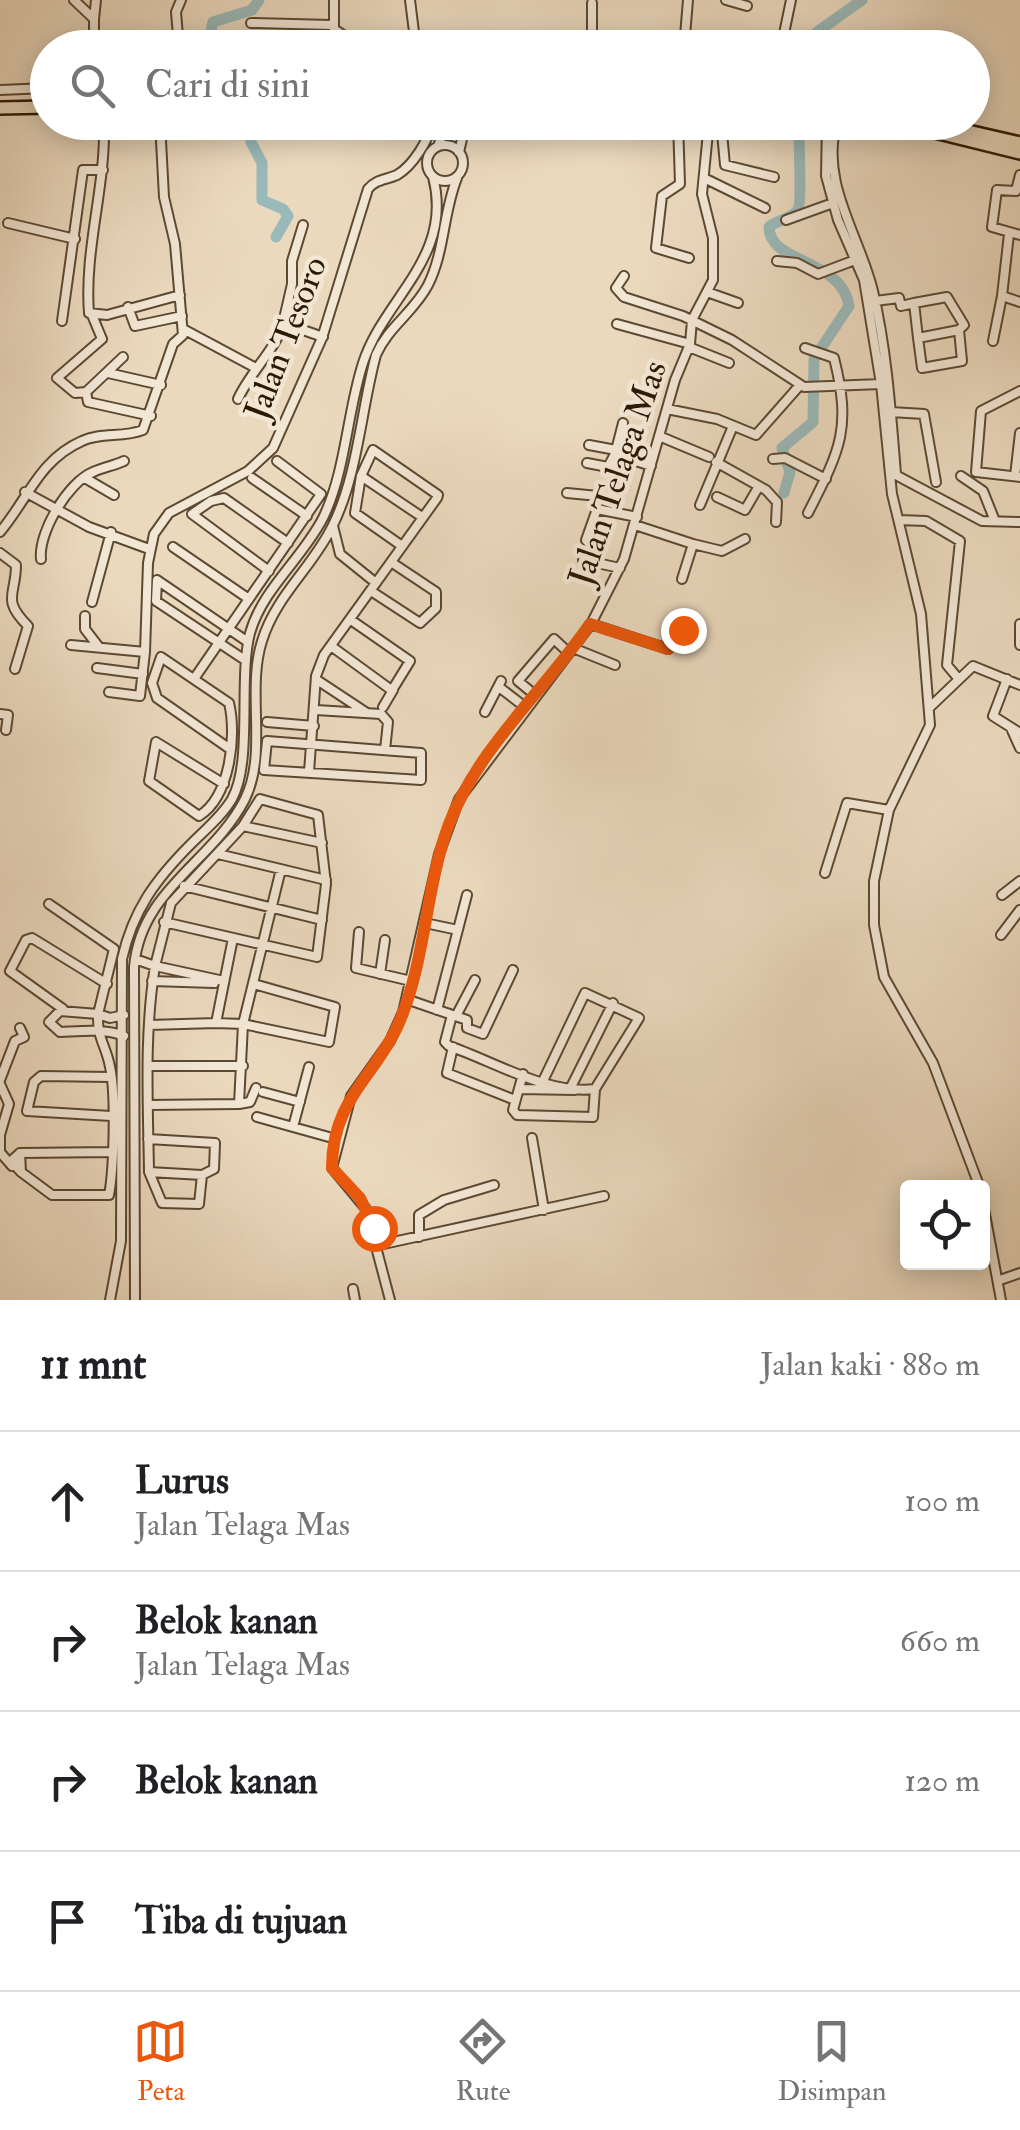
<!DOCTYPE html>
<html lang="id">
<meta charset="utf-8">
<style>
body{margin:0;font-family:"IM FELL Double Pica",serif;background:#f6f6f6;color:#202124}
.controls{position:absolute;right:30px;bottom:30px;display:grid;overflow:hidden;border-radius:10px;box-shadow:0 5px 25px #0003}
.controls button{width:90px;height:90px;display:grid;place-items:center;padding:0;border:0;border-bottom:2px solid #e0e0e0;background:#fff;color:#202124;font:50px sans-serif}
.stop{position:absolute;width:30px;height:30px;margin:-22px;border:8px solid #ea580c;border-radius:50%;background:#fff}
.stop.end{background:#ea580c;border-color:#fff;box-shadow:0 2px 10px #0008}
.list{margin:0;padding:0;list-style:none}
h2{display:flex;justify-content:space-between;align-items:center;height:130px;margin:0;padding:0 40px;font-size:42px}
h2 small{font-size:32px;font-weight:400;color:#757577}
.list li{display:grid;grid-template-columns:65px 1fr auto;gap:30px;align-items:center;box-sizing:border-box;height:140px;padding:0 40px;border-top:2px solid #e0e0e0}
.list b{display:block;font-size:38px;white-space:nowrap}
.list p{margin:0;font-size:32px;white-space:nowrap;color:#757577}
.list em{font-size:32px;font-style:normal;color:#757577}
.icon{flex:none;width:55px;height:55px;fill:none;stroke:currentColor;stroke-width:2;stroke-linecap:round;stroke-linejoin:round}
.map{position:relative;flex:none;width:1020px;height:1300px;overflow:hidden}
.search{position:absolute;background:#fff;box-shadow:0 5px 25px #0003;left:30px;right:30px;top:30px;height:110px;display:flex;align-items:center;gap:25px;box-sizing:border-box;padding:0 35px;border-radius:55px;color:#757577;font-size:38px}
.sheet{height:690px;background:#fff}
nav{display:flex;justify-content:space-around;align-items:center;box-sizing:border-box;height:140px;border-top:2px solid #e0e0e0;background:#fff;font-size:28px;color:#757577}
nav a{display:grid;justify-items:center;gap:5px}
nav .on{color:#ea580c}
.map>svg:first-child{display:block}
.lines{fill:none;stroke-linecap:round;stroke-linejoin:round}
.river{stroke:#9ab9b9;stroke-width:11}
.minor-casing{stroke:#5c4931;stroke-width:12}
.highway-casing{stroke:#2c1902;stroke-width:16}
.minor{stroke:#f2e6d5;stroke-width:8}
.highway{stroke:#ebd9be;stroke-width:11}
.route{stroke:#ea580c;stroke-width:12}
.labels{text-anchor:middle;stroke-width:9;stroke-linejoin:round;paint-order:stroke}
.street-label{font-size:35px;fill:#2c1902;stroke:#f2e6d5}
</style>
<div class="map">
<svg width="1020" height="1300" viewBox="0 0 1020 1300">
<rect width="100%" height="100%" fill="#ebd9be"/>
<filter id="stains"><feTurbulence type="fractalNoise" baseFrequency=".002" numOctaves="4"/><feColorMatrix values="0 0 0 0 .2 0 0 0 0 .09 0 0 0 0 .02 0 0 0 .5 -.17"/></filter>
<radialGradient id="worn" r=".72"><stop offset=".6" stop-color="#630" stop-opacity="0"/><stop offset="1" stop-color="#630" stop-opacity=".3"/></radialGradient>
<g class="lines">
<path class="river" d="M 207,48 L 213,22 L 252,10 L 259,0
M 807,48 L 817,32 L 862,0
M 249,122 L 251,142 L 262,163 L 262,200 L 283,209 L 288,216 L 276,237
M 784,493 L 790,472 L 782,448 L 813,422 L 814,359 L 849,306 C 842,258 769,264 769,227 C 777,220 790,219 797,211 C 803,205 798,138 799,122"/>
<g class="minor-casing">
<path id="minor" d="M 74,0 L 94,19 L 94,48
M 334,0 L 334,29 L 354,42 L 377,48
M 410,0 L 416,48
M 726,0 L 747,6
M 94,19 L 96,0
M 251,23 L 331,25
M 179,48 L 176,12 L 181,0
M 592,48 L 592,3
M 684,48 L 688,0
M 781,48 L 791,0
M 0,90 L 48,88
M 104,122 C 106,187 84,249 89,313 L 107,315 L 180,295
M 678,122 L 680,184 L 662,196 L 656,248 L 689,258
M 721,122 L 725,165 L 774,177
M 827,122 L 826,176 L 838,220 L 864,280 L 881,384 L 892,494 L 921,614 L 930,725 L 889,810 L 874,881 L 874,925 L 884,977 L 933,1063 L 980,1188
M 837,122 C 819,182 860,236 873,291 C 887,351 891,413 896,474
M427 163a18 18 0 1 1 36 0a18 18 0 1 1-36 0Z
M 438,146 L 447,122
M 459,152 L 466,122
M 1020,175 L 1016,191 L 997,190 L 992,227 L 1020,235
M 706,179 L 765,208
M 786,220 L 833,203
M 8,223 L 75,239
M 1009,234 L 1002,296 L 1020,302
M 777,261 L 797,263 L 818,274 L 855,260
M 624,276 L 616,288 L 624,297 L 683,316 L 732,340 L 804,387 L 881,384
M 707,292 L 738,303
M 875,301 L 899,298 L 901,306 L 914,303 L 918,338 L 959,330
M 914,303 L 947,297 L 964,325 L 959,330 L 962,361 L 922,368 L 918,338
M 128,307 L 135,326 L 182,316
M 62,321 L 83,170 L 103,170
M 283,323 L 292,284 L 292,261 L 303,225
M 617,324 L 690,344
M 185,330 L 254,367
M 993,341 L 1002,296
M 689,347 L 729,363
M 805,348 L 834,358 C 852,429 840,450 808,513
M 123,357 L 86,392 L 88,402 L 151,416
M 108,373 L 161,385
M 1020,391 L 981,411 L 976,472 L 1020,477
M 86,392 L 75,393 L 57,378 L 102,339 L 92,315
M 238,399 C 250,372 277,348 283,323 L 323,337
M 667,409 L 717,419 L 756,435 L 800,385
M 891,412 L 924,414 L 936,482
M 623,423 L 615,454 L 651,466
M 659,436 L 709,457
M 589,445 L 616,450
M 773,459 L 785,458 L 826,479
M 716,462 L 766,490 L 777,502 L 776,522
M 587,463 L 608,467 L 615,454
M 892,473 L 982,521 L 1020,522
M 361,476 L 422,517
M 961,476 L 983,491 L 995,521
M 1015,476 L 1020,433
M 85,478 L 114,495
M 252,478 L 307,516
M 25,492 L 89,527 L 149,549
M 567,493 L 598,496 L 597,509 L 637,517
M 717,497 L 745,510 L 759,486
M 700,505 L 733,426
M 899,520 L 926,521 L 960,541 L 947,665 L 957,677
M 635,525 L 693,544 L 682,579
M 333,526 L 340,554 L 376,583
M 0,532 C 28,499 39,460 82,441 C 101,432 123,438 143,430 L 173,344 L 183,335 L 175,244 L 164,197 L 160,122
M 693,544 L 722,551 L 745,539
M 173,547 L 249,599
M 594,549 L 586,540 L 597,509
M 0,553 L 16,565 C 16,595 1,599 28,626 L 15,669
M 41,559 C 38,533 68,482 93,472 C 104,467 113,466 124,461
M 583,560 L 620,568
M 269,571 L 192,514 L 211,501 L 224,498 L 288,543
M 371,591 L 420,623 L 436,608 L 436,592 L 391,562
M 92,602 L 111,532
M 85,616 L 85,629 L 98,646
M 591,624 L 668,649 L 681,637 L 684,627
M 1020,624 L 1020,645
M 71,645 L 145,652 L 148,563 L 154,534 L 169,513 L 248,471 L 273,448 L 322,338 L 368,189 C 376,179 386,180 397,175 C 414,165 427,141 434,122
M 331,646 L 390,689 L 394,687 L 410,661 L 351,620
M 573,648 L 615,665
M 245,660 L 156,601 L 157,580 L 248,642
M 97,668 L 143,674
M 196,676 L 321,494 L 277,461
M 1007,679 L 993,716 L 1020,733
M 317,680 L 367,713
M 499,687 L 525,707
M 109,692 L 140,696 L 145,652
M 535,695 L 518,681 L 554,639 L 569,653
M 383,707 L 393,690
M 929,708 L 973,666 L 1020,685
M 316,710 L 381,714 L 388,722 L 385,750
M 485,712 L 501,681
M 0,714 L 8,715 L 6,730
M 267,722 L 314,726
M 1011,728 L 1020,748
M 267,741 L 421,753 L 421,780 L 264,770 Z
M 309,772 L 316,676 L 324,655 L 437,498 L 438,495 L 373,450 L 361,476 L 355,513 L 402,546
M 224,784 L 156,742 L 149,781 L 199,816 C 230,797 237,736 229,703 L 161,657 L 152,683 L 157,698 L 230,749
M 243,826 L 322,843
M 218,854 L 326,880
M 825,873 L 847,803 L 889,810
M 184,886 L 322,920
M 1002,895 L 1020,881
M 49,904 L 114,949 L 98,1014 L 110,1018 L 124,1015
M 425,923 L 458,930
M 359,932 L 356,968 L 411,981
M 1001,935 L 1020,910
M 233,938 L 216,1023 L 243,1024 L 329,1042 L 335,1007 L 254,984
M 135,959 L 155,966 L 171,903 L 243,826 L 260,799 L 318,815 L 326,884 L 317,957 L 164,922
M 380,974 L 385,940
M 152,981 L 214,983
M 406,999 L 467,1020 L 467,1028 L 483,1034 L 513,970
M 63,1009 L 10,971 L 26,940 L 32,938 L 107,984
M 437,1010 L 467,895
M 452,1015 L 445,1042 L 449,1046 C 493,1061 548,1095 595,1089 L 639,1018 L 585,993 L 543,1081
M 456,1016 L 475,980
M 149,1025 L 216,1023
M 453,1047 L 447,1073 L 515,1100
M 148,1066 L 243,1066
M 523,1074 L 513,1110 L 517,1115 L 593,1117 L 595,1089
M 0,1080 L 15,1041 L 24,1037 L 20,1028
M 0,1084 L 9,1104 L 0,1135
M 571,1087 L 613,1003
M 519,1089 L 575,1090
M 263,1092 L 300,1102
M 239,1104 L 250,1102 L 256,1088
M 148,1105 L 239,1104 L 243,1024 L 281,869
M 111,1116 L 27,1111 L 34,1082 L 41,1076 L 111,1077
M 257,1117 L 336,1139
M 293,1127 L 309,1067
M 0,1137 L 0,1152 L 12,1166
M 532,1138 L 544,1210
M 148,1139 L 215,1143 L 214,1169 L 202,1175 L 199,1204 L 162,1203 L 149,1172 C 148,1103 144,1034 155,966 L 224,981
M 20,1153 L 21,1172 L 52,1195 L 109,1195 C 114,1169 116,1093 110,1067 C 106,1045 97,1039 98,1014 L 60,1011 L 49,1022 L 60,1032 C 82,1031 103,1028 124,1036
M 21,1172 L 11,1161 L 20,1153 L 111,1152
M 149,1172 L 202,1175
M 982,1198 L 1001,1300
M 419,1237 L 419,1215 L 444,1200 L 494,1185
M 379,1245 L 604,1196
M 1000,1280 L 1020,1273
M 353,1289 L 355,1300
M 110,1300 L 121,1241 L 122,959 C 133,910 156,879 191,844 C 205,830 222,816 232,799 C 253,761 238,680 250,633 C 263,588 302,559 323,518 C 346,471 347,412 363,363 C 384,298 454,257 433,177
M 135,1300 L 134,967 C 141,889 213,862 245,799 C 268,752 246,691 262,641 C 276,595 313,567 333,525 C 358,474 361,410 376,355 C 388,327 414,312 428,285 C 445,251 443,213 457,178
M 390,1300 L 366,1209 L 332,1168 L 351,1096 L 390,1041 L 403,1012 L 439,854 L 459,799 L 591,624 L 624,559 L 675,380 L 690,344 L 692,320 L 713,280 L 713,238 L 702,194 L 709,122"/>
</g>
<g class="highway-casing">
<path id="highway" d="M 0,108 L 48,107
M 894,122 L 1020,153
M 929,122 L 1020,143"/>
</g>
<use href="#minor" class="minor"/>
<use href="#highway" class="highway"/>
</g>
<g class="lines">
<path class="route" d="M 374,1228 L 360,1198 L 332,1168 C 332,1099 375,1077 398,1025 C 426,962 425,888 449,824 C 478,748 545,690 590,624 L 668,649 L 683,630"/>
</g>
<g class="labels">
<g class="street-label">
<text transform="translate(285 338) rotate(-69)" y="12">Jalan Tesoro</text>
<text transform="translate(617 473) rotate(-71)" y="12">Jalan Telaga Mas</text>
</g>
</g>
<rect width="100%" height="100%" filter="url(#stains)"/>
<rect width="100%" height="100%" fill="url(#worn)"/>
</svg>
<div class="controls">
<button><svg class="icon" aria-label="locate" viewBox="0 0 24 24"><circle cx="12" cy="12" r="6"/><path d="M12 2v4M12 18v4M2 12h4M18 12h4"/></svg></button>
</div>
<div class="stop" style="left:374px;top:1228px"></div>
<div class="stop end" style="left:683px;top:630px"></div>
<div class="search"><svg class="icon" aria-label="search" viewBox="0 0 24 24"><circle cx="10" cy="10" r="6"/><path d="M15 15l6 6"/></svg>Cari di sini</div>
</div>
<section class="sheet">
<h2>11 mnt<small>Jalan kaki · 880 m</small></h2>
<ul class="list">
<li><svg class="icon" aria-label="ahead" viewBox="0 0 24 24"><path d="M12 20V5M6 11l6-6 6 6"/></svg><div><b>Lurus</b><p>Jalan Telaga Mas</p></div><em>100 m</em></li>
<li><svg class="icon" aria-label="right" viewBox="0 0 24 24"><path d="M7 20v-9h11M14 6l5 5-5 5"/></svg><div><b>Belok kanan</b><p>Jalan Telaga Mas</p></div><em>660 m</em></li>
<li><svg class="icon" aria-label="right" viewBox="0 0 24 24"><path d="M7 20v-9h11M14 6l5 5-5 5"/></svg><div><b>Belok kanan</b></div><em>120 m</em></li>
<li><svg class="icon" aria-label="arrive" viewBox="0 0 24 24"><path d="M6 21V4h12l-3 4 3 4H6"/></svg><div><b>Tiba di tujuan</b></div></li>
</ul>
</section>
<nav>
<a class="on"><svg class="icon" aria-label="map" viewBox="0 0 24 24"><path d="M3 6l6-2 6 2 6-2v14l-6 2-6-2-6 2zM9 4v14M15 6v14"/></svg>Peta</a>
<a><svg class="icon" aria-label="directions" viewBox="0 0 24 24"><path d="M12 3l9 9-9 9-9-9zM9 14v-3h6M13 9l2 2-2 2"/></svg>Rute</a>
<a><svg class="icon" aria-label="saved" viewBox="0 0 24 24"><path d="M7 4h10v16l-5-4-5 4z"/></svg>Disimpan</a>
</nav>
